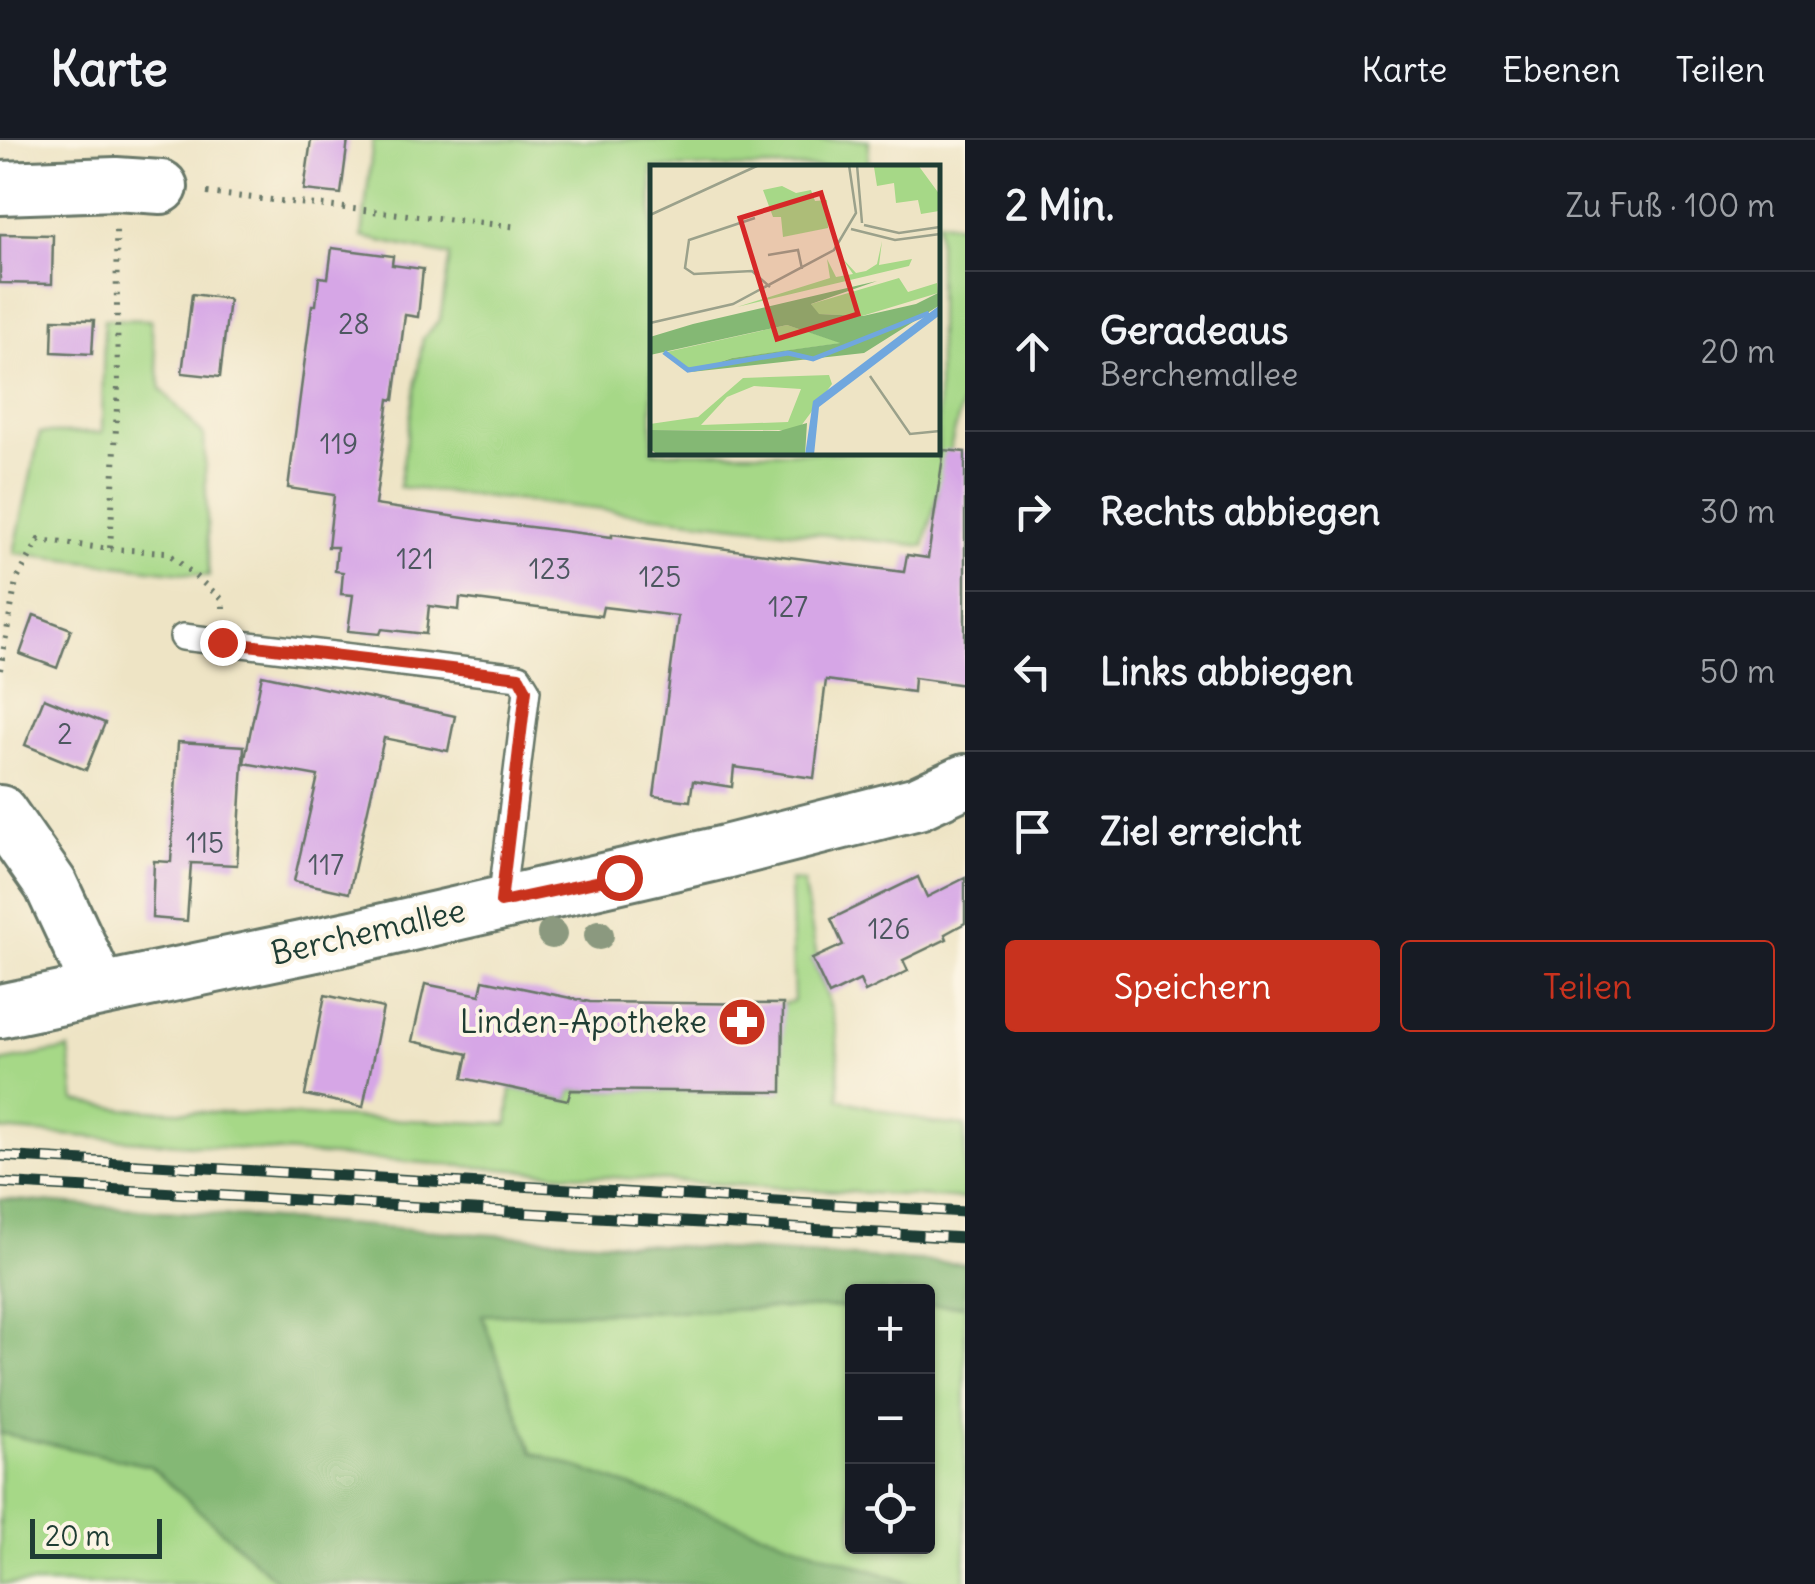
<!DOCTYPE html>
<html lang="de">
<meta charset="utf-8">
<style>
body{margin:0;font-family:Delius,sans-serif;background:#242831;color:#f1f3f6}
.controls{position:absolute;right:30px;bottom:30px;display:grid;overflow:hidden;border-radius:10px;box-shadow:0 2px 8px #0004}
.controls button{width:90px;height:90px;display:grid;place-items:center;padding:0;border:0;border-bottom:2px solid #363941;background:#171b24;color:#f1f3f6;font:50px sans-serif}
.scale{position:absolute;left:30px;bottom:25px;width:132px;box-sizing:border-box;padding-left:10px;border:5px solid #1f3d34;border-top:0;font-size:28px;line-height:35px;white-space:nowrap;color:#1f3d34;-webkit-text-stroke:8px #fcf5e5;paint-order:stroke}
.stop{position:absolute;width:30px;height:30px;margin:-22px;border:8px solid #c8321e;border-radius:50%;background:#fff}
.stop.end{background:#c8321e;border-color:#fff;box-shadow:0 2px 10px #0008}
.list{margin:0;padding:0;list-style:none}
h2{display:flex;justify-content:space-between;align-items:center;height:130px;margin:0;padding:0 40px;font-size:42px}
h2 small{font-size:32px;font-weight:400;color:#9ea1a6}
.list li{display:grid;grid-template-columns:65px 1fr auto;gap:30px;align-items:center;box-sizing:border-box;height:160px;padding:0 40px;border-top:2px solid #363941}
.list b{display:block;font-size:38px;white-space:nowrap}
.list p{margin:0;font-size:32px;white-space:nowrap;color:#9ea1a6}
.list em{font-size:32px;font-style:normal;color:#9ea1a6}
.actions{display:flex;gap:20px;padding:30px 40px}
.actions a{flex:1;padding:22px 0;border:2px solid #c8321e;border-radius:10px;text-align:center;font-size:35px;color:#c8321e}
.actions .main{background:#c8321e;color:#fff}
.icon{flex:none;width:55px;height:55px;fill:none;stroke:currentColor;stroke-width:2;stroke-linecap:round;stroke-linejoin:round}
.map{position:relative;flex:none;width:965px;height:1444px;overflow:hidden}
header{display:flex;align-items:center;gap:60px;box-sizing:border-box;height:140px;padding:0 50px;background:#171b24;border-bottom:2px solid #363941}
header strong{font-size:48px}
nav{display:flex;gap:55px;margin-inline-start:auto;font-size:35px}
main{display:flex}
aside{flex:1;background:#171b24}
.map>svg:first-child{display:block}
.green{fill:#a6d887;stroke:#628a5e;stroke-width:2.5}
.forest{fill:#84b874;stroke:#527a54;stroke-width:2.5}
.building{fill:#d6a6e6}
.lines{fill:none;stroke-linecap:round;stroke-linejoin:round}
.lane-casing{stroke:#677767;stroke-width:30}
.street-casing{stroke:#677767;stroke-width:58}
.path{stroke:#677767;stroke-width:6;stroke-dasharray:2.5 8;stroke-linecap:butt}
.lane{stroke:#fff;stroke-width:25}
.street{stroke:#fff;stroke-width:52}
.rail-casing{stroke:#1f3d34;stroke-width:11}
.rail{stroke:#fcf5e5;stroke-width:8;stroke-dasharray:22;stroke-linecap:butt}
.tree{fill:#8b997f}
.route{stroke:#c8321e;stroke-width:12}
.labels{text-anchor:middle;stroke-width:8;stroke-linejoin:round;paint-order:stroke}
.number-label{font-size:28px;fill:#4d5760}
.street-label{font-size:32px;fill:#1f3d34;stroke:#fcf5e5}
.poi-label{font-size:32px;fill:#1f3d34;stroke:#fcf5e5;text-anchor:end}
.inset-river{fill:none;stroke:#70a7de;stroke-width:5}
.inset-road{fill:none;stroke:#9ba18b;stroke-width:2.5}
.view{fill:#d62828;fill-opacity:0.15;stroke:#d62828;stroke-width:5}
.inset-edge{fill:none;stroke:#1f3d34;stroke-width:5}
</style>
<header>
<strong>Karte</strong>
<nav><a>Karte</a><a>Ebenen</a><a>Teilen</a></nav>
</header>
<main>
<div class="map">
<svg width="965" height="1444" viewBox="0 0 965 1444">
<rect width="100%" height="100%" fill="#fcf5e5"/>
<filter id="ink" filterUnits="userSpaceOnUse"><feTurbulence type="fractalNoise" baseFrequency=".01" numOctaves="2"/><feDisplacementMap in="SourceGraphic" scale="20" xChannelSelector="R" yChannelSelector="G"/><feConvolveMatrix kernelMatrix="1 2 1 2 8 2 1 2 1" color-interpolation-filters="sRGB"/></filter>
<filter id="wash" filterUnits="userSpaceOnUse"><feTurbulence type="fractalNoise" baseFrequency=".0048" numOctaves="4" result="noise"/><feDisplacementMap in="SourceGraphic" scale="40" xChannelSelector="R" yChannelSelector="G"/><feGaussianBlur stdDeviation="2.25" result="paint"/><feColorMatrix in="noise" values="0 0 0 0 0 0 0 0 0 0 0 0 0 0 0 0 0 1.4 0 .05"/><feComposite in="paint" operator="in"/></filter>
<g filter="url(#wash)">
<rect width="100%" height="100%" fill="#eee4c5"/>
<path class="green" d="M 373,0 L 869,0 L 868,27 L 652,28 L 652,312 L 938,312 L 938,81 L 965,86 L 965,252 L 924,406 L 399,347 L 423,198 L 440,180 L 450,116 L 362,97 Z
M 104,179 L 150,180 L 161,249 L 204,296 L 209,436 L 14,413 L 40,293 L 102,293 Z
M 790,741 L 803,742 L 817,817 L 812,820 C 838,876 839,898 839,959 L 932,983 L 965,986 L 965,1059 L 591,1036 L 0,990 L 0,922 L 69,909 L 75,961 L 123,969 L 508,984 L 511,948 L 568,960 L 571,950 L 781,952 L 782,864 L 794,861 Z
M 965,1165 L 965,1444 L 911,1444 L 532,1312 L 481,1174 L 852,1167 L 852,1406 L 928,1406 L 928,1166 Z
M 0,1293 L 150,1326 L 280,1444 L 0,1444 Z"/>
<path class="forest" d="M 0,1059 L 477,1094 L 965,1124 L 965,1165 L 928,1166 L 928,1152 L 852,1152 L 852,1167 L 482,1175 L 532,1312 L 911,1444 L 280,1444 L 150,1326 L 0,1293 Z"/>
<g id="blocks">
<path class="building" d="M 311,0 L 348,0 L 341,54 L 304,50 Z
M 0,94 L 53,95 L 52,144 L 0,143 Z
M 332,108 L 393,116 L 392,125 L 423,129 L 418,177 L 405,175 L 394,260 L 389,259 L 375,365 L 498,383 L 612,397 L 612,394 L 904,432 L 907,415 L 928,418 L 944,310 L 965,312 L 965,545 L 914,538 L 913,552 L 826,540 L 814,638 L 734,627 L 732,647 L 693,641 L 690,661 L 654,656 L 678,476 L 603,467 L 601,476 L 460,458 L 459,470 L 429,466 L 426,494 L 382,489 L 380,494 L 348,491 L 353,455 L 341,454 L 343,432 L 335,431 L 337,407 L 328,407 L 334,355 L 288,348 L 312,165 L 316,165 L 319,137 L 328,138 Z
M 192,154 L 229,159 L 220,237 L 182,233 Z
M 53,179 L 94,180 L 92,214 L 52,212 Z
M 34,475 L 71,489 L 57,528 L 20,514 Z
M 262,535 L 455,576 L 448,611 L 384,598 L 349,753 L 294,741 L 318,636 L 244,623 Z
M 44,558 L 105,583 L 86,630 L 25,605 Z
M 178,602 L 244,606 L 237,725 L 191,723 L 187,781 L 152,778 L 154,721 L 171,722 Z
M 918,737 L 927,757 L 965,738 L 965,783 L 945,794 L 947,799 L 903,820 L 908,831 L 865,852 L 860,840 L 829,855 L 812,819 L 843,805 L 831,779 Z
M 483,840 L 590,862 L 783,864 L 782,952 L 571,950 L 568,960 L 463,938 L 468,914 L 412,901 L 425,844 L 480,855 Z
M 325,855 L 383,868 L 363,967 L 305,955 Z"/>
</g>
</g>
<g filter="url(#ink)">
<use href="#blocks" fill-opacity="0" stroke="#677767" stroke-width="2.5"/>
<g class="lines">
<g class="lane-casing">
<path id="lane" d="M 183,497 L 519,537 L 527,550 L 501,763"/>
</g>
<g class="street-casing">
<path id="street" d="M 0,48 L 116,44 L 161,47
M 0,672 L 51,745 L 100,850
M 0,871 L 354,797 L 725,712 L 918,663 L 965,641"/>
</g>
<path class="path" d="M 207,53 L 519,87
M 110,409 L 167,412 L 223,460 L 223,468
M 0,530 L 16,441 L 39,400 L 110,409 L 118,246 L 116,90"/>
<use href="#lane" class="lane"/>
<use href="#street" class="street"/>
<g class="rail-casing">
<path id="rail" d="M 0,1016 L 965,1072
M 0,1043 L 965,1098"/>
</g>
<use href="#rail" class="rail"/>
</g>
<g class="tree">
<circle cx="552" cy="794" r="15"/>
<circle cx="599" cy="795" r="15"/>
</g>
</g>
<g class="lines" filter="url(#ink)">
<path class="route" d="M 222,502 L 519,537 L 526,550 L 501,762 L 619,737"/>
</g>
<defs>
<g id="pharmacy-disc" transform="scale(2.5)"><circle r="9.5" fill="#c8321e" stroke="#fcf5e5"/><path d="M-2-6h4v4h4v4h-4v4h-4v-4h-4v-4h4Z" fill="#fff"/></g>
</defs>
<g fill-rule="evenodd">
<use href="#pharmacy-disc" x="742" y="882"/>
</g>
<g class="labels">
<g class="number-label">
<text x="354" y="194">28</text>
<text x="339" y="314">119</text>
<text x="415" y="429">121</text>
<text x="550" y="439">123</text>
<text x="660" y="447">125</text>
<text x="788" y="477">127</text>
<text x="65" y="604">2</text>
<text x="205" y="713">115</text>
<text x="326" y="735">117</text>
<text x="889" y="799">126</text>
</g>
<g class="street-label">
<text transform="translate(368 792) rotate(-13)" y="11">Berchemallee</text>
</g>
<g class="poi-label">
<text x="707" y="893">Linden-Apotheke</text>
</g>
</g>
<g transform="translate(650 25)">
<rect width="290" height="290" fill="#eee4c5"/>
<path d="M 268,0 L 290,30 L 289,46 L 271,49 L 268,35 L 246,38 L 244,18 L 227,21 L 224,2 ZM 132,21 L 146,28 L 161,25 L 165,36 L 177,35 L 178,63 L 133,72 L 131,52 L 123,52 L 113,25 ZM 232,76 L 229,100 L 262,94 L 259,101 L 87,142 L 180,113 L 177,94 L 186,112 L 203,109 L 192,93 L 206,108 L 216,106 L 227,99 ZM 249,113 L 258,127 L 287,118 L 288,128 L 212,151 L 168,149 L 161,139 ZM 137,160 L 192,178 L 82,193 L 41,207 L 12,188 ZM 179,210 L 182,219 L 148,265 L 0,265 L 0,259 L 48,252 L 93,213 ZM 104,221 L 151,224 L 138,257 L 51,260 L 77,232 Z" fill="#a6d887" fill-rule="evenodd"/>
<path d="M 290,115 L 290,140 L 214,188 L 41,207 L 82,193 L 190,178 L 137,160 L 0,190 L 0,172 L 43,159 L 227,116 L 161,139 L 169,149 L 213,151 L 266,139 L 288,128 ZM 157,258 L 155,290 L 8,290 L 0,284 L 0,265 L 129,266 Z" fill="#84b874"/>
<path d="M 290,140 L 290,150 L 169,242 L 164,290 L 155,290 L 163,236 Z" fill="#70a7de"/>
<path class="inset-river" d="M 14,187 L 38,205 L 138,188 L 163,194 L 279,148"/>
<path class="inset-road" d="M 117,0 L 151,0M 207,0 L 212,58M 0,50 L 109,0M 105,53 L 39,75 L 35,103 L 44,109 L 102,106 L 120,122M 214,60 L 249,68 L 290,62M 201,64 L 245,75 L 290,69M 118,90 L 148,85 L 152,104M 0,158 L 83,139 L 184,85 L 206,48 L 199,0M 220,211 L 260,269 L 290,266"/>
<path class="view" d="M 171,28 L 208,149 L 127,174 L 90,53 Z"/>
<rect width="290" height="290" class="inset-edge"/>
</g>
</svg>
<div class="controls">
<button>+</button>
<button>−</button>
<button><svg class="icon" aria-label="locate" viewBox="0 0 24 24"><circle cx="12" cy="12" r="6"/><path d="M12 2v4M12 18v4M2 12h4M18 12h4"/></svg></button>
</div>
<div class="scale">20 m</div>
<div class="stop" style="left:619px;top:737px"></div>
<div class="stop end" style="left:222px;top:502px"></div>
</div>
<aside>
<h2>2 Min.<small>Zu Fuß · 100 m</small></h2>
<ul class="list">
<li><svg class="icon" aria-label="ahead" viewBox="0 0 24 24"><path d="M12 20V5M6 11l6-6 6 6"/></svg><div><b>Geradeaus</b><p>Berchemallee</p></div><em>20 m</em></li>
<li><svg class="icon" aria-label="right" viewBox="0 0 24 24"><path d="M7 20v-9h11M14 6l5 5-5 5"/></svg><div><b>Rechts abbiegen</b></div><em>30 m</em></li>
<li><svg class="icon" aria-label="left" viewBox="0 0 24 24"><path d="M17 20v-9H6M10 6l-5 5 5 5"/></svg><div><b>Links abbiegen</b></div><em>50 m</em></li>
<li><svg class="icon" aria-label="arrive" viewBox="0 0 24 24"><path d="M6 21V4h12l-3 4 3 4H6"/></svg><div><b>Ziel erreicht</b></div></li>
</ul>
<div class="actions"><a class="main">Speichern</a><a>Teilen</a></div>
</aside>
</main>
